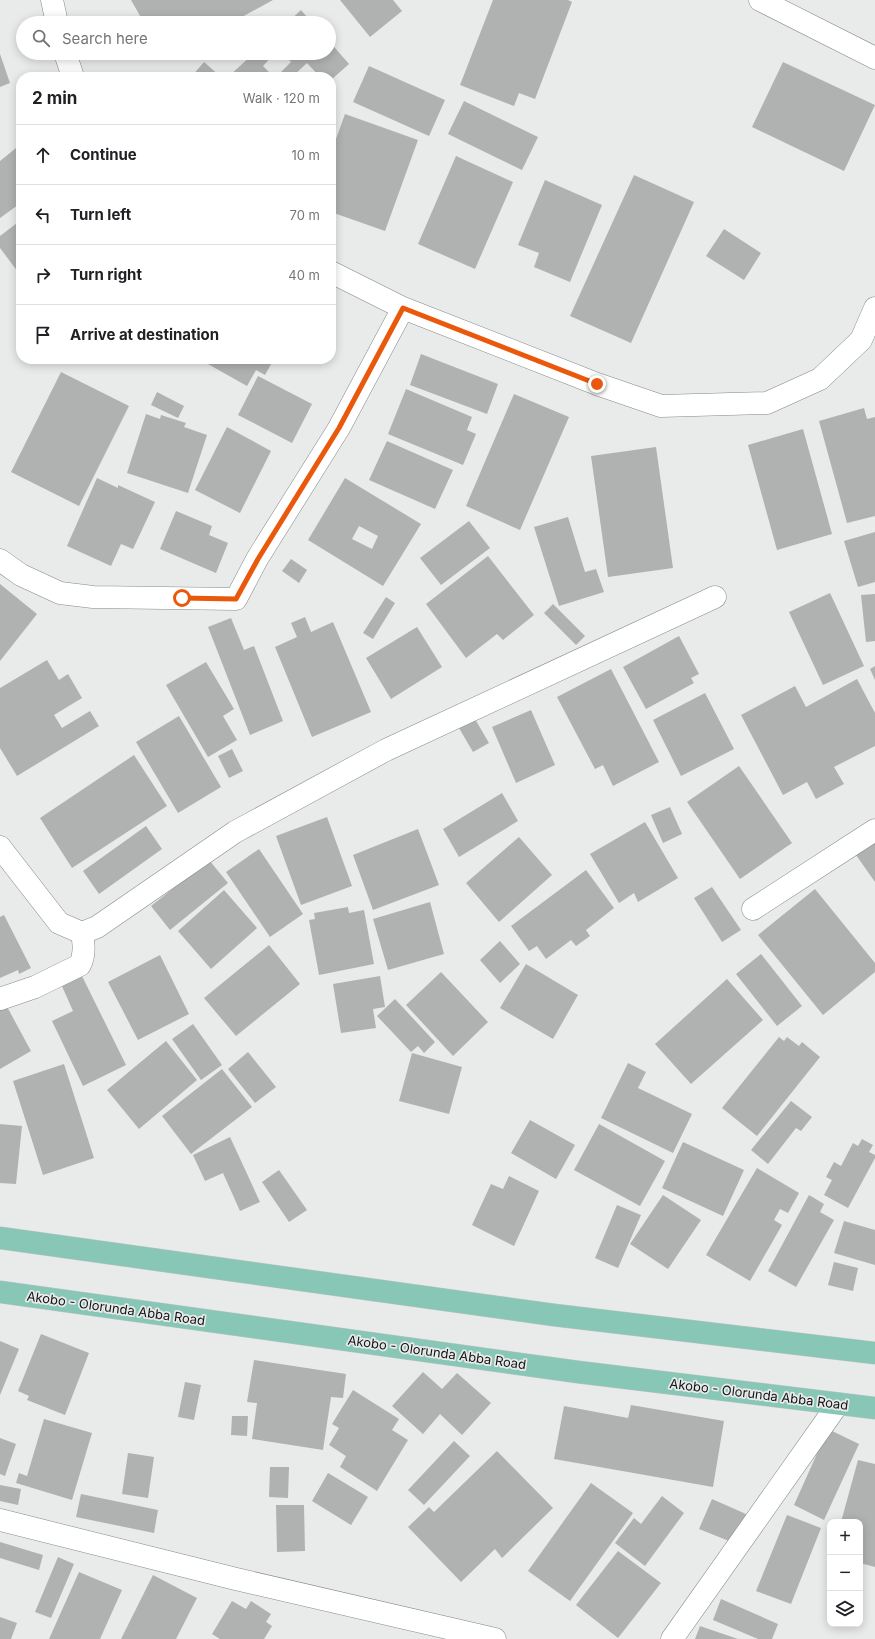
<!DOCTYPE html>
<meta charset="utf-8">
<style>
body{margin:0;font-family:Inter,sans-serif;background:#f2f2f2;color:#202124}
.controls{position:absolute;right:12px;bottom:12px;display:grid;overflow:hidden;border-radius:8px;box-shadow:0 2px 10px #0003}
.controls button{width:36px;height:36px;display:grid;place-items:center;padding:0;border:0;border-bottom:1px solid #e0e0e0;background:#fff;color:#202124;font:20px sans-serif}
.stop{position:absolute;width:12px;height:12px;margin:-9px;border:3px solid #ea580c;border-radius:50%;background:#fff}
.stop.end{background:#ea580c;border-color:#fff;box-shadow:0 1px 4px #0008}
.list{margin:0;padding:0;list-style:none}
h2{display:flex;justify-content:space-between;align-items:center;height:52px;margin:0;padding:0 16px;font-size:17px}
h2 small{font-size:13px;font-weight:400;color:#757577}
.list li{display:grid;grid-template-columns:26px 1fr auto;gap:12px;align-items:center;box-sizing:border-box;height:60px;padding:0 16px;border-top:1px solid #e0e0e0}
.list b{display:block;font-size:15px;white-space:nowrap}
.list em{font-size:13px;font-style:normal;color:#757577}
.icon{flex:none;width:22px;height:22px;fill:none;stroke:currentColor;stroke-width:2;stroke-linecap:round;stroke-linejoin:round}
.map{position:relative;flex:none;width:875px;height:1639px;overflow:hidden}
.search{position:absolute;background:#fff;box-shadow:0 2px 10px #0003;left:16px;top:16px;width:320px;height:44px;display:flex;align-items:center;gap:10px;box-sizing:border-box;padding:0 14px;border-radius:22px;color:#757577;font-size:15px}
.panel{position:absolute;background:#fff;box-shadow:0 2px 10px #0003;left:16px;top:72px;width:320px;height:292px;border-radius:16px}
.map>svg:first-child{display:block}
.building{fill:#afb2b1;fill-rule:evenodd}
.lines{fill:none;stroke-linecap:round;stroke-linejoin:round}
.minor-casing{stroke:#868a88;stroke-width:23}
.major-casing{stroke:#c6c7c6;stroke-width:23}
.minor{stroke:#fff;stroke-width:22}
.major{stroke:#88c6b6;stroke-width:22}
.route{stroke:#ea580c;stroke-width:5}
.labels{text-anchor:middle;stroke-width:3.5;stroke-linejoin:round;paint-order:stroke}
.street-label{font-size:13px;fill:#121413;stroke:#e8ebea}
</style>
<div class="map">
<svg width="875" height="1639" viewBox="0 0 875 1639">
<rect width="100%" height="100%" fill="#e8ebea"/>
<path class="building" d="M 131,0 L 273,0 L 231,23 L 140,23 L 143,21 Z
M 340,0 L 393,0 L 402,11 L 370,37 Z
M 493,0 L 568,0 L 572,2 L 535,99 L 519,93 L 514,106 L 460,85 Z
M 301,10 L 312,23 L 287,23 Z
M 329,41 L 349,64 L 331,80 L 331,77 L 320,77 L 307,63 L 293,76 L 294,77 L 276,77 L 291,62 L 282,53 L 329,53 Z
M 254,53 L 275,53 L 263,66 L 274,77 L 228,77 Z
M 0,54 L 10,83 L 0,87 Z
M 204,62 L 221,77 L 191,77 Z
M 783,62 L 875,105 L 844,171 L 752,127 Z
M 369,66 L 445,100 L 429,136 L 353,102 Z
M 464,101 L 538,137 L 522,170 L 448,134 Z
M 345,114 L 418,140 L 385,231 L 331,212 L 331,153 Z
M 21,144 L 21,209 L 18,205 L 0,218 L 0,161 Z
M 456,156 L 513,182 L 475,269 L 418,244 Z
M 634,175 L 694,202 L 631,343 L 570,316 Z
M 545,180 L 602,205 L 570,282 L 534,267 L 539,253 L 518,245 Z
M 21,220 L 21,276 L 0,248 L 0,236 Z
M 724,229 L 761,253 L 744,280 L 706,256 Z
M 421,354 L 498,384 L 487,414 L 410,385 Z
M 199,359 L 274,359 L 265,375 L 256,370 L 247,386 Z
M 61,372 L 129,406 L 79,506 L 11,472 Z
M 258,376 L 312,404 L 292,443 L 238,415 Z
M 406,389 L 472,417 L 467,430 L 476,434 L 463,465 L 388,434 Z
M 157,392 L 184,406 L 178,418 L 151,405 Z
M 514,394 L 569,417 L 520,530 L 466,506 Z
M 864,408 L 867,419 L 875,417 L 875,516 L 847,523 L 819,421 Z
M 146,414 L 160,419 L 161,415 L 186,423 L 184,427 L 207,435 L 188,493 L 127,473 Z
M 227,427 L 271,451 L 240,513 L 195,490 Z
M 803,429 L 832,534 L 777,550 L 748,445 Z
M 387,441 L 453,470 L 435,509 L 369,480 Z
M 656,447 L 673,568 L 608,577 L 591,456 Z
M 97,478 L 118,488 L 118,485 L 155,502 L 133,549 L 121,544 L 111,566 L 67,546 Z
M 345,478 L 421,524 L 383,586 L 308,540 ZM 359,526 L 378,536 L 372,549 L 352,539 Z
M 176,511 L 212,526 L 209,535 L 228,543 L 216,573 L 160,549 Z
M 568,517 L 585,572 L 596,569 L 604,592 L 559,606 L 534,527 Z
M 469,521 L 490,548 L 441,585 L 420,558 Z
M 875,532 L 875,582 L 858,587 L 844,541 Z
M 488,556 L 534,615 L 503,640 L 497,634 L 466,658 L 426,604 Z
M 291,559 L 307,570 L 299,583 L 282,571 Z
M 0,584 L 37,614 L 0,661 Z
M 830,593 L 864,666 L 823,685 L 789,612 Z
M 875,594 L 875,641 L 866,642 L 861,595 Z
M 386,597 L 395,603 L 373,639 L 363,633 Z
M 553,604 L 585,636 L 576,645 L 544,613 Z
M 305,617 L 311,632 L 333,622 L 371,712 L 312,737 L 275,647 L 297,637 L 291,623 Z
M 231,618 L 244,650 L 254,646 L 283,721 L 250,735 L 208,627 Z
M 417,627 L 442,667 L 391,699 L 366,658 Z
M 679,636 L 699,674 L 691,678 L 694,683 L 646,709 L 623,667 Z
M 47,660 L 59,680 L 68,674 L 82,698 L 54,715 L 62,728 L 90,711 L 99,726 L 17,776 L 0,748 L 0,688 Z
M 206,662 L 234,709 L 223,716 L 237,740 L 208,757 L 166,685 Z
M 875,666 L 875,680 L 870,669 Z
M 611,669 L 659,762 L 613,786 L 603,765 L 595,769 L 557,697 Z
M 857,679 L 875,713 L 875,746 L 834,767 L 844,784 L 816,799 L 807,782 L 783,795 L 741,715 L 795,686 L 806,707 Z
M 705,693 L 734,749 L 681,776 L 653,720 Z
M 531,710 L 555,765 L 516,783 L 492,727 Z
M 179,716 L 221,787 L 178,813 L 136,742 Z
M 475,719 L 489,743 L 473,752 L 459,728 Z
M 232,749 L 243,771 L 229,778 L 218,756 Z
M 134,755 L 167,806 L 72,868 L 40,818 Z
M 739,766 L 792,843 L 740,879 L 687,802 Z
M 502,793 L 518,821 L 459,857 L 443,829 Z
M 670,807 L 682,834 L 663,843 L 651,815 Z
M 327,817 L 352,886 L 301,905 L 276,836 Z
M 645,822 L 678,878 L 638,902 L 634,893 L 619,903 L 590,854 Z
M 146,826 L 162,849 L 99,894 L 83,871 Z
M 418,829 L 439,885 L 373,910 L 353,855 Z
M 519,837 L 552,875 L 499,922 L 466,883 Z
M 875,841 L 875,882 L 856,855 Z
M 259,849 L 303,914 L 270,937 L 226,872 Z
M 209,860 L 228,883 L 170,930 L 151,906 Z
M 586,870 L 614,908 L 586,930 L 590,936 L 576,946 L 571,940 L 546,959 L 537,946 L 529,951 L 511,926 Z
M 712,887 L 741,930 L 722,942 L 694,898 Z
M 815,889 L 875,963 L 875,972 L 823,1015 L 758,935 Z
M 224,890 L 257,928 L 211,969 L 178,931 Z
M 430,902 L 444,954 L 388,970 L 373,919 Z
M 348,907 L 349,913 L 364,910 L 374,964 L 319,975 L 309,920 L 315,919 L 314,913 Z
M 4,915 L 31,968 L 19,974 L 18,970 L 0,978 L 0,917 Z
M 500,941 L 520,964 L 500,983 L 480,960 Z
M 269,945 L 300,984 L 236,1036 L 204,998 Z
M 761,954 L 802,1006 L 777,1026 L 736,974 Z
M 160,955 L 189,1014 L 138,1040 L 108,982 Z
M 526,964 L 578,995 L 553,1039 L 500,1008 Z
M 441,972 L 488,1022 L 453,1056 L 406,1005 Z
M 81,974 L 126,1065 L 83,1086 L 52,1021 L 73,1011 L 61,984 Z
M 380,976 L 385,1007 L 373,1009 L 376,1028 L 341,1033 L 333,984 Z
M 727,979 L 763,1020 L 691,1084 L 655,1044 Z
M 395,999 L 435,1042 L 424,1053 L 418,1046 L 411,1052 L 377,1016 Z
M 5,1003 L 31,1051 L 0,1069 L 0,1006 Z
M 193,1024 L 222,1065 L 201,1080 L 172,1039 Z
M 779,1037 L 784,1041 L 787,1037 L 799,1046 L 802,1042 L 820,1057 L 757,1136 L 722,1108 Z
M 166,1041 L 197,1080 L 139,1129 L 107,1090 Z
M 248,1052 L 276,1087 L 255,1103 L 228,1069 Z
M 412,1053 L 462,1067 L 449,1114 L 399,1101 Z
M 628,1063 L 646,1072 L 638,1088 L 692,1114 L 673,1153 L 601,1118 Z
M 64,1064 L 94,1158 L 43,1175 L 13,1081 Z
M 222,1069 L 252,1107 L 191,1154 L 162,1116 Z
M 791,1101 L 812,1117 L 801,1131 L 796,1128 L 768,1164 L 751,1150 Z
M 530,1120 L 575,1145 L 556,1179 L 511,1153 Z
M 0,1124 L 22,1126 L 16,1184 L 0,1183 Z
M 599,1124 L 665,1161 L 640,1206 L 574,1170 Z
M 230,1137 L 260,1202 L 240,1211 L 223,1173 L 205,1181 L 193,1155 Z
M 862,1139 L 873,1145 L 869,1152 L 875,1155 L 875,1158 L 848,1208 L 824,1195 L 832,1180 L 826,1177 L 834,1162 L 841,1166 L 853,1143 L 858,1146 Z
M 683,1142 L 744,1170 L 723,1216 L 662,1188 Z
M 757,1168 L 799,1193 L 788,1213 L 780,1209 L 774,1220 L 782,1225 L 750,1281 L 706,1255 Z
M 279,1170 L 307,1210 L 289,1222 L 262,1182 Z
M 509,1176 L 539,1191 L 514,1246 L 472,1225 L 491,1184 L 503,1189 Z
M 663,1195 L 701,1220 L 668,1269 L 630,1244 Z
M 809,1195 L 824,1204 L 820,1212 L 834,1220 L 796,1287 L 768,1271 Z
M 617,1205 L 641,1215 L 618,1268 L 595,1258 Z
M 844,1221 L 875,1230 L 875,1265 L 834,1253 Z
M 834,1262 L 858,1268 L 853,1291 L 828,1285 Z
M 41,1334 L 89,1353 L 65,1415 L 27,1400 L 29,1396 L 18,1391 Z
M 0,1341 L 19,1349 L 0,1395 Z
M 254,1360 L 346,1374 L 343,1398 L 331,1397 L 323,1450 L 252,1439 L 257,1403 L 247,1402 Z
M 423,1372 L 442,1389 L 457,1373 L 491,1403 L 462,1435 L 440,1414 L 423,1434 L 392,1406 Z
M 185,1382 L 201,1385 L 194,1420 L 178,1417 Z
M 353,1390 L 399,1419 L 392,1430 L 408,1440 L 377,1491 L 340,1467 L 346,1456 L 329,1445 L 339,1428 L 332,1424 Z
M 631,1405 L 724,1421 L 713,1487 L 554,1459 L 564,1406 L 628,1418 Z
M 232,1416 L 248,1416 L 247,1436 L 231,1435 Z
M 44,1419 L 92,1433 L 72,1500 L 16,1483 L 19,1473 L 27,1476 Z
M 828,1429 L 859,1444 L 824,1520 L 794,1505 Z
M 0,1438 L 16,1444 L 5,1476 L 0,1474 Z
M 454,1441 L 470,1456 L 424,1505 L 408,1490 Z
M 497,1451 L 553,1508 L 502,1558 L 495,1549 L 461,1582 L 408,1527 L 429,1507 L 434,1512 Z
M 128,1453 L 154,1457 L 148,1498 L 122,1494 Z
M 858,1460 L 875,1464 L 875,1567 L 860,1563 L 860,1522 L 841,1522 Z
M 270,1467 L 289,1467 L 288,1498 L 269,1497 Z
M 328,1473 L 368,1497 L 351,1525 L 312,1501 Z
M 591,1483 L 633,1513 L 570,1601 L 528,1571 Z
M 0,1485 L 21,1489 L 18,1505 L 0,1501 Z
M 81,1494 L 158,1510 L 154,1533 L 76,1517 Z
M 662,1496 L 684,1513 L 645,1566 L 615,1543 L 634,1518 L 641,1524 Z
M 712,1499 L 746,1514 L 734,1543 L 699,1529 Z
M 276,1505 L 304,1505 L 305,1551 L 277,1552 Z
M 787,1515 L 821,1528 L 791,1604 L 756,1591 Z
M 0,1542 L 43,1555 L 39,1570 L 0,1558 Z
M 618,1551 L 661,1583 L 618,1638 L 576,1605 Z
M 58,1557 L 74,1564 L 51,1618 L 35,1612 Z
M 79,1572 L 122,1590 L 100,1639 L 49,1639 Z
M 153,1575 L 197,1598 L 176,1639 L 121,1639 Z
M 721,1599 L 778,1624 L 772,1639 L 758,1639 L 713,1620 Z
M 232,1601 L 246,1609 L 251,1601 L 271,1614 L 266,1622 L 272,1626 L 264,1639 L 220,1639 L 212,1634 Z
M 0,1617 L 17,1623 L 11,1639 L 0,1639 Z
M 700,1626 L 738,1639 L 695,1639 Z"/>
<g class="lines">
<g class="minor-casing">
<path id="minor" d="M 52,0 L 57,23
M 760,0 L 875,58
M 65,53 L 73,77
M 331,272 L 403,308 L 597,384 L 661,406 L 767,403 L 820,379 L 861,340 L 875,308
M 0,560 L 21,575 L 60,593 L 93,597 L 236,599 L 257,559 L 339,428 L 403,308
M 0,847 L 59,923 L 82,933 L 97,927 L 235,832 L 386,750 L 715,597
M 753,909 L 875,830
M 0,999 L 35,987 L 80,965 C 85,954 84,945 82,933
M 0,1520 L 236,1579 L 495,1639
M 672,1639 L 838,1404"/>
</g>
<g class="major-casing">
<path id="major" d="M 0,1238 L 554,1315 L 875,1353
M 0,1292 L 578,1372 L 875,1408"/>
</g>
<use href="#minor" class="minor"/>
<use href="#major" class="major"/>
</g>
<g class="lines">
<path class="route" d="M 182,598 L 236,599 L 258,559 L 339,428 L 403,308 L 597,384"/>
</g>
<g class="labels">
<g class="street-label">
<text transform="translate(116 1308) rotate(8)" y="5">Akobo - Olorunda Abba Road</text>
<text transform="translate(437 1352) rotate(8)" y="5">Akobo - Olorunda Abba Road</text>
<text transform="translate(759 1394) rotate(7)" y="5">Akobo - Olorunda Abba Road</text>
</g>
</g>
</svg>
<div class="controls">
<button>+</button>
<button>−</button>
<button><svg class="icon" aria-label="layers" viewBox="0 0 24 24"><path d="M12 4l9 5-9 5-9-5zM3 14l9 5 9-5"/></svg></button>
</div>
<div class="stop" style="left:182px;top:598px"></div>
<div class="stop end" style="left:597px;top:384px"></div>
<div class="search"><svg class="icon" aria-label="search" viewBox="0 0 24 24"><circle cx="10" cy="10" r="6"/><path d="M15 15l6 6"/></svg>Search here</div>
<section class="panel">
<h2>2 min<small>Walk · 120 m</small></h2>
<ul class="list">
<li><svg class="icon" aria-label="ahead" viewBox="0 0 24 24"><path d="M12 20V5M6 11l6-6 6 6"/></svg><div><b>Continue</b></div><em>10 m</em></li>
<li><svg class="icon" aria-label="left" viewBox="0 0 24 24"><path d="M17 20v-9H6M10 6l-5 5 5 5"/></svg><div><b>Turn left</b></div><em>70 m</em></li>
<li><svg class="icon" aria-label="right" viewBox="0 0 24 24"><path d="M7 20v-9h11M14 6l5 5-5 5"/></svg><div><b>Turn right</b></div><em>40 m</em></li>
<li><svg class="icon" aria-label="arrive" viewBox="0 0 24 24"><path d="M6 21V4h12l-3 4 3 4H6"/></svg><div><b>Arrive at destination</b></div></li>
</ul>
</section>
</div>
